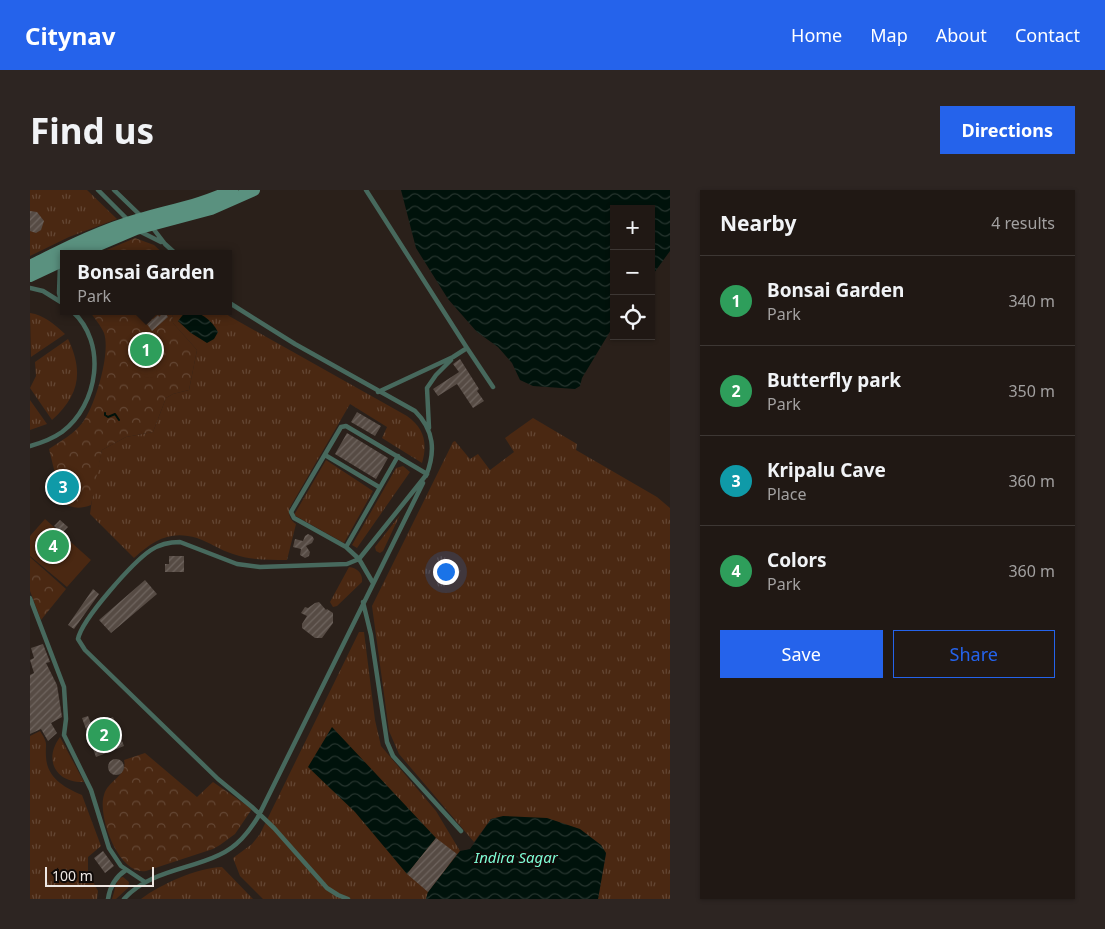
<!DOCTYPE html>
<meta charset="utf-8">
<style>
body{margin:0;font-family:"Noto Sans",sans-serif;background:#2d2522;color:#f1f3f6}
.controls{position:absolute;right:15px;top:15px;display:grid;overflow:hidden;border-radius:0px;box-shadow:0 1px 4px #0004}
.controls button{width:45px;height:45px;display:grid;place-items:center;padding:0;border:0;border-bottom:1px solid #3d3734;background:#201814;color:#f1f3f6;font:25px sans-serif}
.scale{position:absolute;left:15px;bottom:12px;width:109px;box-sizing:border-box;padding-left:5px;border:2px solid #eee7e3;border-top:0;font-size:14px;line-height:18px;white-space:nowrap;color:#eee7e3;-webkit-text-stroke:4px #0f0a08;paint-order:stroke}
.you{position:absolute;left:415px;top:381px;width:18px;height:18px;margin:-12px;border:4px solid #fff;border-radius:50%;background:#1a73e8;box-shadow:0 0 0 8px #1a73e833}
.badge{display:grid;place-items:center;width:32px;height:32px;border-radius:50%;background:#2563eb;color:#fff;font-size:16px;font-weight:700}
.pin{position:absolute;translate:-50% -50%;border:2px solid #fff;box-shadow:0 1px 5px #0006}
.popup{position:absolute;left:30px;top:60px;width:172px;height:65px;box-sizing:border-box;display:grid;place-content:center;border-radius:0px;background:#201814;filter:drop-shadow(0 1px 4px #0005);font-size:16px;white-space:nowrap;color:#a2a0a0}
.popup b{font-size:19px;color:#f1f3f6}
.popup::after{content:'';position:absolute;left:50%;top:100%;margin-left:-10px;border:10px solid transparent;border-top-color:#201814}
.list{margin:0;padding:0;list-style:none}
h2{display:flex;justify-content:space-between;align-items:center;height:65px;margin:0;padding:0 20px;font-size:21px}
h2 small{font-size:16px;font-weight:400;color:#a2a0a0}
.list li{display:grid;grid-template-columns:32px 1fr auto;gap:15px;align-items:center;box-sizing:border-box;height:90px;padding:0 20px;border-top:1px solid #3d3734}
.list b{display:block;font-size:19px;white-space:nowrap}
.list p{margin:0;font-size:16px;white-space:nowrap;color:#a2a0a0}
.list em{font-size:16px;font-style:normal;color:#a2a0a0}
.actions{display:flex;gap:10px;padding:15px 20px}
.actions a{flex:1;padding:11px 0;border:1px solid #2563eb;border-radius:0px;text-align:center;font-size:18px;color:#2563eb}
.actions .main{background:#2563eb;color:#fff}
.icon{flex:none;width:28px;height:28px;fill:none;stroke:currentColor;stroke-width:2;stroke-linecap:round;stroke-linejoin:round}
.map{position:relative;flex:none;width:640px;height:709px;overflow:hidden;border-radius:0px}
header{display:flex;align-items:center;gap:30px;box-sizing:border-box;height:70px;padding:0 25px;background:#2563eb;color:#fff}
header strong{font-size:24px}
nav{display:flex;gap:28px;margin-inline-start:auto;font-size:18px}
.intro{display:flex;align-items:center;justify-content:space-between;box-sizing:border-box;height:120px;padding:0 30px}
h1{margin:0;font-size:35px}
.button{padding:12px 22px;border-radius:0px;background:#2563eb;color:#fff;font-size:18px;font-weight:700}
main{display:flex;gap:30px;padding:0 30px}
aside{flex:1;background:#201814;border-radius:0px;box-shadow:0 1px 4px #0004}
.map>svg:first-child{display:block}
.grass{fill:url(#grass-tufts)}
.park{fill:url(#park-crowns)}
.garden{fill:#4a2812}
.water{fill:url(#water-waves)}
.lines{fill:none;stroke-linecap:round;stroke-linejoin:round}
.stream{stroke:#00120b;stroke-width:2}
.building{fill:url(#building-hatch)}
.lane{stroke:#47695d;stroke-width:4.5}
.secondary{stroke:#5a917f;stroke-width:12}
.labels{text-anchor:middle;stroke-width:4;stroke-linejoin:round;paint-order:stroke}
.water-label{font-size:15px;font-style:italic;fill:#7efcd5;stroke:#0f0a08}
</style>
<header>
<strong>Citynav</strong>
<nav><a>Home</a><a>Map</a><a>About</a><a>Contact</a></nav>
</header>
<div class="intro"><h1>Find us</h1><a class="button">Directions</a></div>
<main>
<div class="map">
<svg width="640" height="709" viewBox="0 0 640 709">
<defs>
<pattern id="grass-tufts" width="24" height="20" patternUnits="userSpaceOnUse" patternTransform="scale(1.25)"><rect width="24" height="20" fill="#4a2812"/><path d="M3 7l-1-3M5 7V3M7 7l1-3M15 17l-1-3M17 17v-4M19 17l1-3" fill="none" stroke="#644734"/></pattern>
<pattern id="park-crowns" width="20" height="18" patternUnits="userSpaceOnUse" patternTransform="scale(1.25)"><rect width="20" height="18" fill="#4a2812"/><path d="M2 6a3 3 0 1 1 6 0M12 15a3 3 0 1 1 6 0" fill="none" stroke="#644734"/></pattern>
<pattern id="water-waves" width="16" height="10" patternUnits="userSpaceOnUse" patternTransform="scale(1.25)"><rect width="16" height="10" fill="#00120b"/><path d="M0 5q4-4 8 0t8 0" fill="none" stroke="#26342e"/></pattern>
<pattern id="building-hatch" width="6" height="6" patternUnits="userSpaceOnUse" patternTransform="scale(1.25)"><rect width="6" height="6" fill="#564b44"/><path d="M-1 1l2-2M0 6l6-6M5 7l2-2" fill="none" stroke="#6f655f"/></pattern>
</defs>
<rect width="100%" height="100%" fill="#2a201a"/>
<path class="grass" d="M 0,0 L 57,0 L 87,29 L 39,47 L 0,66 Z
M 142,121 L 194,121 L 199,126 L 377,226 C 394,238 398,253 392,273 L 352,248 L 357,237 L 320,214 L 259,319 C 259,326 260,330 266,334 L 257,370 C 238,370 220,370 203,364 C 190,360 179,352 167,348 C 140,340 124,350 104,368 L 60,324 L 64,295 L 72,260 L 96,247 L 123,242 L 136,208 L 143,204 L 159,200 L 167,160 L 143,133 Z
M 0,123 C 14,125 24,134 35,144 L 1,167 Z
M 38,149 C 54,182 49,206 22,230 L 0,198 L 6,186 L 5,172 Z
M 0,210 L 17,234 L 0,240 Z
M 503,228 L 547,254 L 546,260 L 627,307 L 640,318 L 640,709 L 568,709 L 576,664 L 461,629 L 444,652 L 369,564 L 359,541 L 342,416 L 423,252 L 425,251 L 440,269 L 448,264 L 460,280 L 484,262 L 475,248 Z
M 296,270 L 343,301 L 314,353 L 264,325 Z
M 373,276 L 380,282 L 327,358 L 322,355 L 366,278 Z
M 370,325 L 353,361 L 350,363 L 346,361 L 345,357 Z
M 319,377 C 327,378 333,383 332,392 L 307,416 L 303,417 L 300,412 Z
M 329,442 L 334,442 L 345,530 L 351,556 L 406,621 L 430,661 L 398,702 L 396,709 L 233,709 L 210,686 L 203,668 L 222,654 L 230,644 Z
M 10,541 C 19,555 15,552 16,567 C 17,588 35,598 52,605 L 71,656 L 58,667 L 58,682 L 68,701 L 67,709 L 0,709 L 0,546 Z
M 30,547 L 54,592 C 26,593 13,570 30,547 Z
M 192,677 L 223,709 L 111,709 C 131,694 167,678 192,677 Z
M 93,687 L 99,692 L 98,698 L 86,709 L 82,709 L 88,688 Z"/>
<path class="park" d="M 105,48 L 124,55 L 134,64 L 67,64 Z
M 59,121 L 142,121 L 143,133 L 167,160 L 159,200 L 143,204 L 136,208 L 123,242 L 96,247 L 72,260 L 61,315 C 50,319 42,319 32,312 L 19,259 C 31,251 44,244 53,232 C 65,216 81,163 74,143 C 71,136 64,127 59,121 Z
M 0,367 L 36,399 L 11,430 L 0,401 Z
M 115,563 L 167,607 L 183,592 L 222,619 L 205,644 L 190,655 L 183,659 L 116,681 C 89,686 67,626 74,605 C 78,590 98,586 94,570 Z"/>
<path class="garden" d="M 117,140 L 125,143 L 134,154 L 126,184 L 123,187 L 116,188 C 109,178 98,183 95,167 L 109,146 Z
M 15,329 L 61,370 L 37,397 L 0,366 L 0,346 Z"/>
<path class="water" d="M 371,0 L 640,0 L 640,61 L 621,87 L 621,19 L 584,19 L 584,135 L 552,188 L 550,196 L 545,199 L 503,196 L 490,190 L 482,173 L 468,157 L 447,142 L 418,109 L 386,58 Z
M 156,121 C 170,121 181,129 188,142 L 184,149 L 177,153 L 161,143 L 148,131 Z
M 302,537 L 406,648 L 377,684 L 325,622 L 278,577 Z
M 473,626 L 517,628 L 550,639 L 571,655 L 576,663 L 568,709 L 396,709 L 398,702 L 430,661 L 440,659 L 461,629 Z"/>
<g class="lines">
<path class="stream" d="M 75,223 L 75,225 L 78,227 L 85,224 L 89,230"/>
</g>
<path class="building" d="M 0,21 L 7,22 L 14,31 L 11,40 L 6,43 L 0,41 Z
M 134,122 L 138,127 L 122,141 L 117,134 L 128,125 L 129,127 Z
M 430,169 L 449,199 L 447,201 L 454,211 L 443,218 L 427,194 L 408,206 L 403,199 L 429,182 L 423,174 Z
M 327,222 L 351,236 L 345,246 L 321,232 Z
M 317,243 L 358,268 L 346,289 L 305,264 Z
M 37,290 L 41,305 L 29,307 L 26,293 Z
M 30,330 L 38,337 L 32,343 L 24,336 Z
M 278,344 L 282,346 L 284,349 L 282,353 L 276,356 L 280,362 L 279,366 L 275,368 L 270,365 L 271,359 L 263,357 L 265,349 L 273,351 L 275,346 Z
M 139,366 L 154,366 L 154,382 L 135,382 L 135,374 L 139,374 Z
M 115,390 L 127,404 L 81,443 L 69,430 Z
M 63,399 L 69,404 L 44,439 L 38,435 Z
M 289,412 L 296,420 L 297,419 L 303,423 L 303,433 L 292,448 L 285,448 L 272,438 L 272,434 L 277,426 L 271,423 L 275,417 L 278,418 L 285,413 Z
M 13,454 L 20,472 L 16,473 L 27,495 L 32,527 L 21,533 L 27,543 L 18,551 L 11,539 L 0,544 L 0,485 L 4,483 L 0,470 L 4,468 L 1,458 Z
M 58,526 L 62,536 L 83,527 L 94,556 L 66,567 L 52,528 Z
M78 577a8 8 0 1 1 16 0a8 8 0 1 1-16 0Z
M 406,648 L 427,664 L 398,702 L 377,684 Z
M 73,661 L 84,676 L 75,683 L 64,668 Z"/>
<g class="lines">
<path class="lane" d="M 68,0 L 98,30
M 84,0 L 111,26
M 336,0 L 437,158 L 423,167 L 348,202
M 122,37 L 135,54 L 146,64
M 109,41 L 131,52
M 30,75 L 29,103 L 31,111
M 0,98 L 13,101 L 34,114
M 198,112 L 265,154 L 385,221 C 404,240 406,261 396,286
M 117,124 L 120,121
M 437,158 L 463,197
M 399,238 L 397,198 L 406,185 L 421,170
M 0,256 C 11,253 22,249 32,242 C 68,215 78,153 42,121
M 295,265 L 349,297
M 316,357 L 368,266
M 0,408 L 34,497 L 36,529 L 34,545 L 61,600 L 79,658 L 91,676 L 115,692
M 333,412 L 341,445 L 357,552 L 363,566 L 431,641
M 78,709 C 80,696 85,687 96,680
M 94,709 C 119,681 158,680 189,665 C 207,657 218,643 228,627 L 393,293
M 318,709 L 308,705 L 297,698 L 244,638 L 222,617 L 188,589 L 55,460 L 48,449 C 52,429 103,372 121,360 C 130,354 139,352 150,352 L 207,374 L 230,377 L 317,374 L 329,369 L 397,284 L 316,236 L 311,237 L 261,322 L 264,328 L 316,357 L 329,369 L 343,393"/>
<path class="secondary" d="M 47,64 L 106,39 L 181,19 L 224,0
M 0,76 C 36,58 71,40 110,29 C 141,20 174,14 202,0
M 0,86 L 34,70"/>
</g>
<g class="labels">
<g class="water-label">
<text x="486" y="673">Indira Sagar</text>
</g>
</g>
</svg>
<div class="controls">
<button>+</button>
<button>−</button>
<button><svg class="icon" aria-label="locate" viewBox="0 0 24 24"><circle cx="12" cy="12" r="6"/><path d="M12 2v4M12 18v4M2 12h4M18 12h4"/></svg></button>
</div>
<div class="scale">100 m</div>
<div class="you"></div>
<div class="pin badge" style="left:116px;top:160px;background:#2e9e5b">1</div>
<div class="popup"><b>Bonsai Garden</b>Park</div>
<div class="pin badge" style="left:74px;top:545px;background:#2e9e5b">2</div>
<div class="pin badge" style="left:33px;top:297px;background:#0f9aa8">3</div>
<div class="pin badge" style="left:23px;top:356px;background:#2e9e5b">4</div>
</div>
<aside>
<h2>Nearby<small>4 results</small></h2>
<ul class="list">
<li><span class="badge" style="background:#2e9e5b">1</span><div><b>Bonsai Garden</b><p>Park</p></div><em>340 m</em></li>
<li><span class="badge" style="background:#2e9e5b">2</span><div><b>Butterfly park</b><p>Park</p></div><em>350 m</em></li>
<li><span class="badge" style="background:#0f9aa8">3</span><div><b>Kripalu Cave</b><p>Place</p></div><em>360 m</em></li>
<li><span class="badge" style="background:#2e9e5b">4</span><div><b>Colors</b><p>Park</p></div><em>360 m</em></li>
</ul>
<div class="actions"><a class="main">Save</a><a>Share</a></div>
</aside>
</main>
